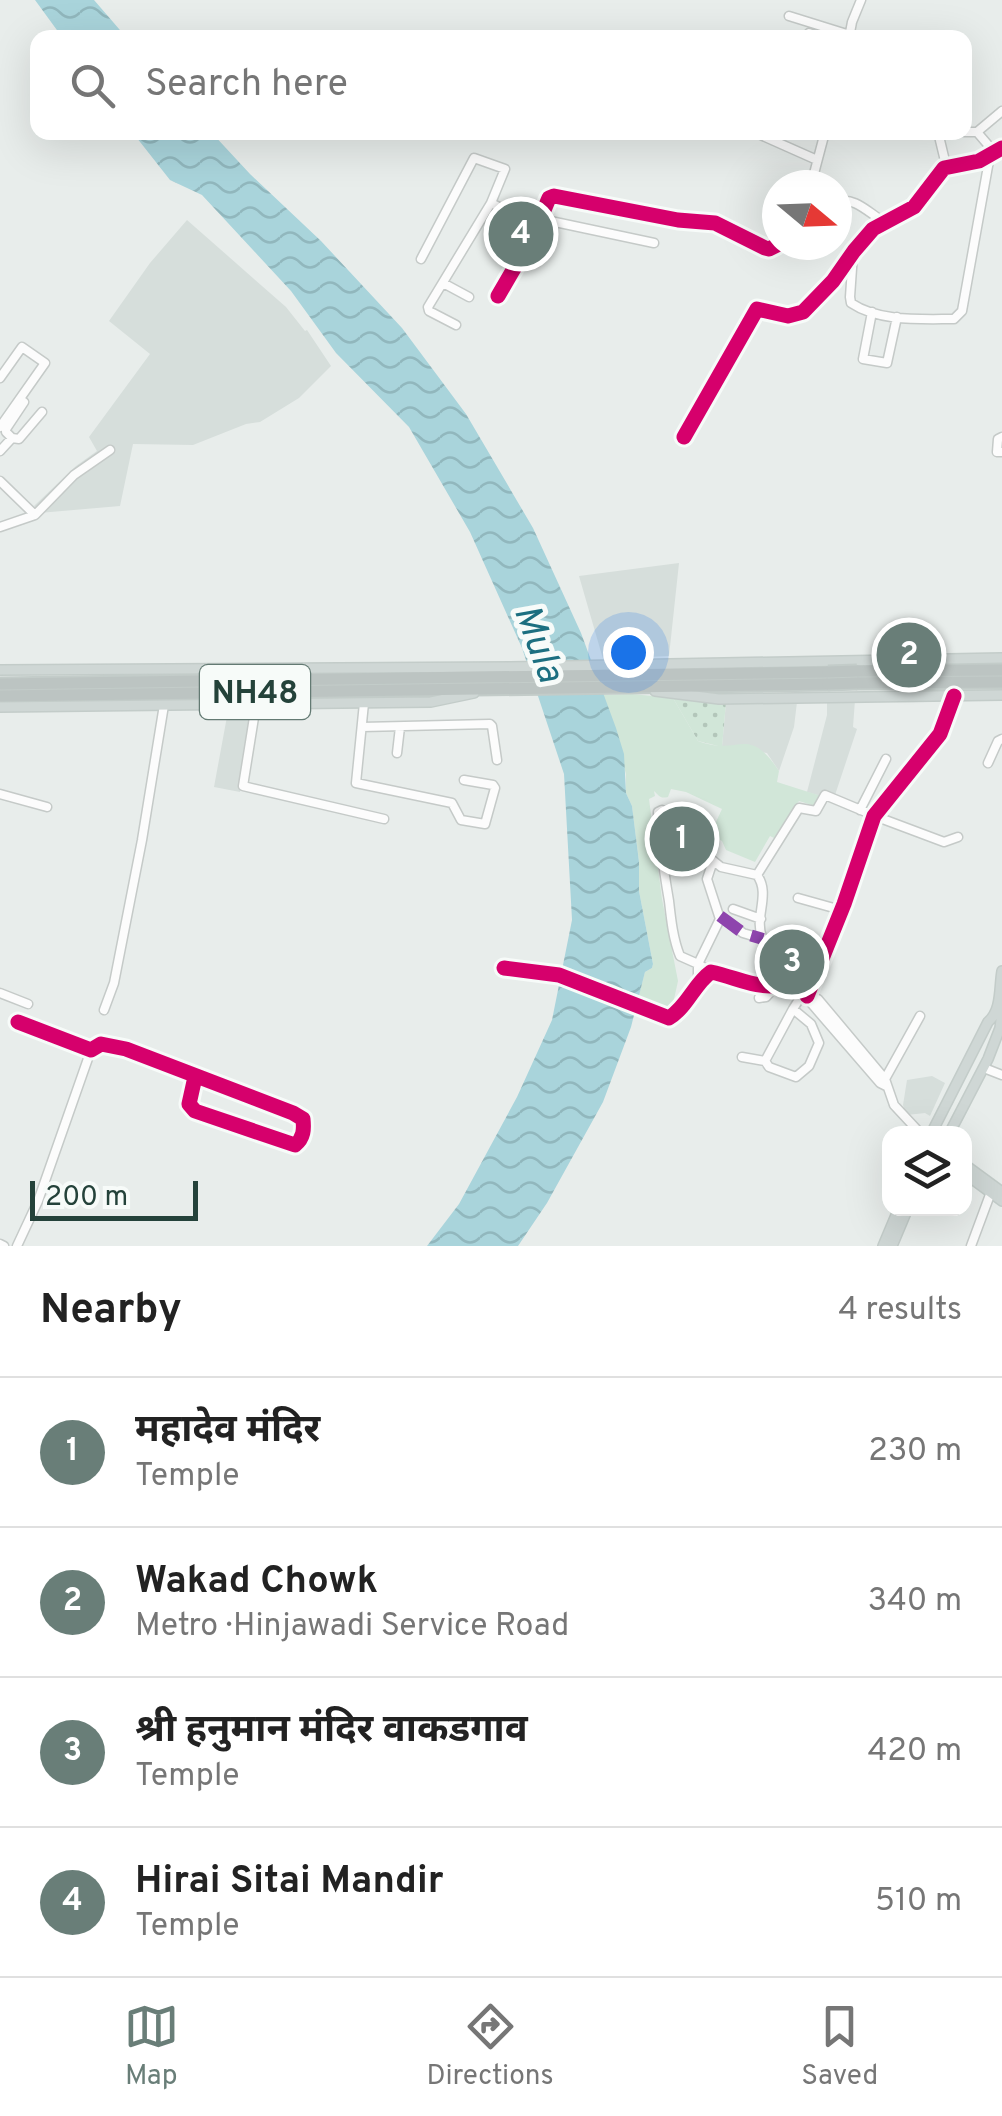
<!DOCTYPE html>
<meta charset="utf-8">
<style>
body{margin:0;font-family:Overpass,"Noto Sans Devanagari",sans-serif;background:#f2f2f2;color:#222}
.controls{position:absolute;right:30px;bottom:30px;display:grid;overflow:hidden;border-radius:20px;box-shadow:0 10px 40px #0002}
.controls button{width:90px;height:90px;display:grid;place-items:center;padding:0;border:0;border-bottom:2px solid #e0e0e0;background:#fff;color:#222;font:50px sans-serif}
.compass{position:absolute;left:762px;top:170px;width:90px;height:90px;border-radius:50%;background:#fff;box-shadow:0 10px 40px #0002;rotate:109deg}
.scale{position:absolute;left:30px;bottom:25px;width:168px;box-sizing:border-box;padding-left:10px;border:5px solid #24423a;border-top:0;font-size:28px;line-height:35px;white-space:nowrap;color:#24423a;-webkit-text-stroke:8px #f7fbf9;paint-order:stroke}
.you{position:absolute;left:628px;top:652px;width:35px;height:35px;margin:-25px;border:8px solid #fff;border-radius:50%;background:#1a73e8;box-shadow:0 0 0 15px #1a73e833}
.badge{display:grid;place-items:center;width:65px;height:65px;border-radius:50%;background:#697e78;color:#fff;font-size:32px;font-weight:700}
.pin{position:absolute;translate:-50% -50%;border:5px solid #fff;box-shadow:0 2px 10px #0006}
.list{margin:0;padding:0;list-style:none}
h2{display:flex;justify-content:space-between;align-items:center;height:130px;margin:0;padding:0 40px;font-size:42px}
h2 small{font-size:32px;font-weight:400;color:#767676}
.list li{display:grid;grid-template-columns:65px 1fr auto;gap:30px;align-items:center;box-sizing:border-box;height:150px;padding:0 40px;border-top:2px solid #e0e0e0}
.list b{display:block;font-size:38px;white-space:nowrap}
.list p{margin:0;font-size:32px;white-space:nowrap;color:#767676}
.list em{font-size:32px;font-style:normal;color:#767676}
.icon{flex:none;width:55px;height:55px;fill:none;stroke:currentColor;stroke-width:2;stroke-linecap:round;stroke-linejoin:round}
.map{position:relative;flex:none;width:1002px;height:1246px;overflow:hidden}
.search{position:absolute;background:#fff;box-shadow:0 10px 40px #0002;left:30px;right:30px;top:30px;height:110px;display:flex;align-items:center;gap:25px;box-sizing:border-box;padding:0 35px;border-radius:20px;color:#767676;font-size:38px}
.sheet{height:730px;background:#fff}
nav{display:flex;justify-content:space-around;align-items:center;box-sizing:border-box;height:140px;border-top:2px solid #e0e0e0;background:#fff;font-size:28px;color:#767676}
nav a{display:grid;justify-items:center;gap:5px}
nav .on{color:#697e78}
.map>svg:first-child{display:block}
.built{fill:#d6dedb}
.grass{fill:url(#grass-dots)}
.green{fill:#d1e6d8}
.water{fill:url(#water-waves)}
.lines{fill:none;stroke-linecap:round;stroke-linejoin:round}
.minor-casing{stroke:#c5cac8;stroke-width:11}
.major-casing{stroke:#c3ccc9;stroke-width:12}
.highway-casing{stroke:#c3ccc9;stroke-width:15}
.minor{stroke:#fcfcfc;stroke-width:8}
.major{stroke:#cfd7d5;stroke-width:9}
.highway{stroke:#bcc4c2;stroke-width:11}
.highway-bridge-casing{stroke:#c3ccc9;stroke-width:15;stroke-linecap:butt}
.highway-bridge{stroke:#bcc4c2;stroke-width:11}
.quiet{stroke:#8e44ad;stroke-width:12;stroke-dasharray:25 12;stroke-linecap:butt}
.cycleway-casing{stroke:#f7fbf9;stroke-width:21}
.cycleway{stroke:#d6006c;stroke-width:15}
.labels{text-anchor:middle;stroke-width:10;stroke-linejoin:round;paint-order:stroke}
.shield{fill:#f7fbf9;stroke:#637a73;stroke-width:2.5}
.shield-label{font-size:32px;font-weight:bold;fill:#24423a}
.water-label{font-size:38px;font-style:italic;fill:#1c6f80;stroke:#f7fbf9}
</style>
<div class="map">
<svg width="1002" height="1246" viewBox="0 0 1002 1246">
<defs>
<pattern id="grass-dots" width="8" height="8" patternUnits="userSpaceOnUse" patternTransform="scale(2.5)"><rect width="8" height="8" fill="#d1e6d8"/><path d="M2 2h.1M6 6h.1" fill="none" stroke="#b3c6ba" stroke-width="1.8" stroke-linecap="round"/></pattern>
<pattern id="water-waves" width="16" height="10" patternUnits="userSpaceOnUse" patternTransform="scale(2.5)"><rect width="16" height="10" fill="#a9d4db"/><path d="M0 5q4-4 8 0t8 0" fill="none" stroke="#91b7bd"/></pattern>
</defs>
<rect width="100%" height="100%" fill="#e8edeb"/>
<path class="built" d="M 187,220 L 286,307 L 305,331 L 307,330 L 331,366 L 299,398 L 260,422 L 246,424 L 193,445 L 133,444 L 120,506 L 39,513 L 34,506 L 76,466 L 97,451 L 89,437 L 150,354 L 109,321 L 150,263 Z
M 679,563 L 669,656 L 603,659 L 579,576 Z
M 855,700 L 853,727 L 857,729 L 835,795 L 824,791 L 821,796 L 807,792 L 827,715 L 827,701 Z
M 726,702 L 797,702 L 794,727 L 779,771 L 767,753 L 722,747 Z
M 254,710 L 240,792 L 214,787 L 228,711 Z
M 932,1076 L 945,1083 L 930,1116 L 925,1113 L 906,1115 L 903,1105 L 907,1080 Z"/>
<path class="grass" d="M 673,698 L 726,702 L 722,747 L 698,741 Z"/>
<path class="green" d="M 632,694 L 673,698 L 698,741 C 740,757 747,723 779,771 L 777,782 L 821,796 L 818,807 L 799,801 L 774,838 L 770,836 L 755,862 L 726,850 L 722,841 L 710,835 L 722,809 L 686,792 L 671,789 L 668,797 C 659,799 659,795 654,791 L 655,796 L 649,799 L 662,899 L 678,981 L 671,1013 L 637,1002 L 645,972 L 652,968 L 653,964 L 639,891 L 639,862 L 632,806 L 626,793 L 626,774 L 603,695 Z"/>
<path class="water" d="M 35,0 L 94,0 L 126,37 L 62,37 Z
M 133,133 L 212,133 L 250,174 L 321,241 L 402,328 L 466,414 L 533,528 L 581,633 L 616,728 L 624,754 L 626,793 L 632,806 L 639,862 L 639,891 L 653,964 L 652,968 L 645,972 L 631,1027 L 603,1102 L 547,1203 L 518,1246 L 427,1246 L 459,1204 L 517,1097 L 552,1020 L 572,920 L 564,774 L 522,648 L 470,532 L 409,427 L 336,353 L 291,291 L 202,195 L 170,180 Z"/>
<g class="lines">
<g class="minor-casing">
<path id="minor" d="M 789,16 L 850,35
M 809,33 L 824,38
M 849,38 L 852,22 L 861,0
M 754,132 L 817,160
M 938,132 L 945,161 L 944,168
M 964,132 L 977,132 L 1002,111
M 977,132 L 995,153
M 811,185 L 825,132
M 837,202 C 854,196 869,213 884,222
M 491,203 L 507,211 L 509,219 L 536,229
M 541,219 L 654,243
M 853,254 L 850,297 L 851,303 C 879,322 921,319 954,319 L 962,311 L 990,155
M 421,259 L 474,158 L 505,169 L 491,203 L 428,307 L 429,311 L 456,325
M 443,283 L 469,297
M 498,296 L 534,234 L 549,198 L 554,196 L 678,220 L 715,223 L 765,248 L 769,249 L 777,245
M 872,312 L 863,359 L 887,363 L 897,317
M 0,378 L 22,347 L 45,363 L 0,427
M 684,437 L 757,309 L 788,316 L 803,312 L 833,281 L 854,251 L 873,229 L 914,207 L 944,168 L 979,161 L 1002,148
M 1002,437 L 998,439 L 997,452 L 1002,452
M 12,438 L 6,432 L 6,429 L 24,402
M 0,451 L 12,438 L 19,439 L 42,412
M 0,481 L 35,515
M 0,527 L 35,515 L 74,475 L 110,450
M 364,703 L 356,783 L 452,803 L 461,820 L 485,824 L 495,788 L 493,785 L 464,780
M 256,705 L 243,786 L 384,819
M 362,727 L 490,724 L 492,726 L 497,760
M 397,753 L 400,727
M 988,763 L 998,741 L 1002,739
M 0,794 L 47,807
M 860,810 L 886,759
M 695,846 L 721,867 L 757,875 L 799,808 L 816,811 L 825,795 L 880,818 L 944,842 L 958,837
M 661,850 L 668,814 L 662,810 L 658,812 C 659,842 664,872 669,901 C 671,919 673,939 680,956 L 698,964 L 698,986
M 757,875 C 771,894 754,917 762,937 C 766,944 775,947 780,953 C 797,973 781,989 818,999 L 885,1079 L 894,1105 L 921,1134
M 798,898 L 841,910
M 733,909 L 761,919
M 720,916 L 743,933 L 763,939
M 504,968 L 559,975 L 669,1018 C 688,1006 694,984 711,972 C 740,978 762,993 791,982
M 711,972 L 698,964 L 720,919 L 707,879 L 713,861
M 0,993 L 28,1004
M 807,996 L 844,904 L 874,816 L 940,734 L 954,696
M 807,996 L 811,1003 L 880,1083 L 886,1086
M 759,998 L 766,997 L 774,988
M 793,1009 L 811,1024 L 819,1043 L 809,1066 L 796,1077 L 769,1067 L 765,1061 L 793,1009 L 803,993
M 104,1010 L 114,983 L 142,840 L 164,705
M 18,1022 L 91,1050 L 101,1044 L 126,1049 L 293,1113 L 303,1119 C 304,1129 304,1138 295,1145 L 195,1111 L 189,1104 L 195,1077
M 742,1057 L 765,1061
M 984,1068 L 1002,1075
M 885,1079 L 920,1016
M 0,1244 L 4,1246
M 17,1246 L 38,1201 L 91,1050
M 971,1246 L 991,1192"/>
</g>
<g class="major-casing">
<path id="major" d="M 0,670 L 510,667 L 1002,658
M 655,691 L 719,699 L 1002,695
M 0,707 L 431,702 L 474,693
M 931,1134 L 988,1022 C 1002,1010 999,988 1002,971
M 949,1134 L 988,1059 L 1000,1028 L 1002,1012
M 964,1164 L 1002,1192
M 964,1173 L 1002,1201
M 883,1246 L 899,1208
M 892,1246 L 908,1208"/>
</g>
<g class="highway-casing">
<path id="highway" d="M 857,671 L 1002,670
M 857,683 L 1002,682
M 0,684 L 828,672
M 0,696 L 828,684"/>
</g>
<use href="#minor" class="minor"/>
<use href="#major" class="major"/>
<use href="#highway" class="highway"/>
<g class="highway-bridge-casing">
<path id="highway-bridge" d="M 828,672 L 857,671
M 828,684 L 857,683"/>
</g>
<use href="#highway-bridge" class="highway-bridge"/>
<path class="quiet" d="M 720,916 L 743,933 L 763,939"/>
<g class="cycleway-casing">
<path id="cycleway" d="M 498,296 L 534,234 L 549,198 L 554,196 L 678,220 L 715,223 L 765,248 L 769,249 L 777,245
M 684,437 L 757,309 L 788,316 L 803,312 L 833,281 L 854,251 L 873,229 L 914,207 L 944,168 L 979,161 L 1002,148
M 504,968 L 559,975 L 669,1018 C 688,1006 694,984 711,972 C 740,978 762,993 791,982
M 807,996 L 844,904 L 874,816 L 940,734 L 954,696
M 18,1022 L 91,1050 L 101,1044 L 126,1049 L 293,1113 L 303,1119 C 304,1129 304,1138 295,1145 L 195,1111 L 189,1104 L 195,1077"/>
</g>
<use href="#cycleway" class="cycleway"/>
</g>
<g class="labels">
<rect class="shield" x="200" y="665" width="110" height="54" rx="8"/>
<g class="shield-label">
<text x="255" y="703">NH48</text>
</g>
<g class="water-label">
<text transform="translate(540 643) rotate(70)" y="13">Mula</text>
</g>
</g>
</svg>
<div class="controls">
<button><svg class="icon" aria-label="layers" viewBox="0 0 24 24"><path d="M12 4l9 5-9 5-9-5zM3 14l9 5 9-5"/></svg></button>
</div>
<svg class="compass" viewBox="-18 -18 36 36"><path d="M0-13l5 13h-10z" fill="#e53935"/><path d="M0 13l5-13h-10z" fill="#767676"/></svg>
<div class="scale">200 m</div>
<div class="you"></div>
<div class="pin badge" style="left:682px;top:839px">1</div>
<div class="pin badge" style="left:909px;top:655px">2</div>
<div class="pin badge" style="left:792px;top:962px">3</div>
<div class="pin badge" style="left:521px;top:234px">4</div>
<div class="search"><svg class="icon" aria-label="search" viewBox="0 0 24 24"><circle cx="10" cy="10" r="6"/><path d="M15 15l6 6"/></svg>Search here</div>
</div>
<section class="sheet">
<h2>Nearby<small>4 results</small></h2>
<ul class="list">
<li><span class="badge">1</span><div><b>महादेव मंदिर</b><p>Temple</p></div><em>230 m</em></li>
<li><span class="badge">2</span><div><b>Wakad Chowk</b><p>Metro · Hinjawadi Service Road</p></div><em>340 m</em></li>
<li><span class="badge">3</span><div><b>श्री हनुमान मंदिर वाकडगाव</b><p>Temple</p></div><em>420 m</em></li>
<li><span class="badge">4</span><div><b>Hirai Sitai Mandir</b><p>Temple</p></div><em>510 m</em></li>
</ul>
</section>
<nav>
<a class="on"><svg class="icon" aria-label="map" viewBox="0 0 24 24"><path d="M3 6l6-2 6 2 6-2v14l-6 2-6-2-6 2zM9 4v14M15 6v14"/></svg>Map</a>
<a><svg class="icon" aria-label="directions" viewBox="0 0 24 24"><path d="M12 3l9 9-9 9-9-9zM9 14v-3h6M13 9l2 2-2 2"/></svg>Directions</a>
<a><svg class="icon" aria-label="saved" viewBox="0 0 24 24"><path d="M7 4h10v16l-5-4-5 4z"/></svg>Saved</a>
</nav>
